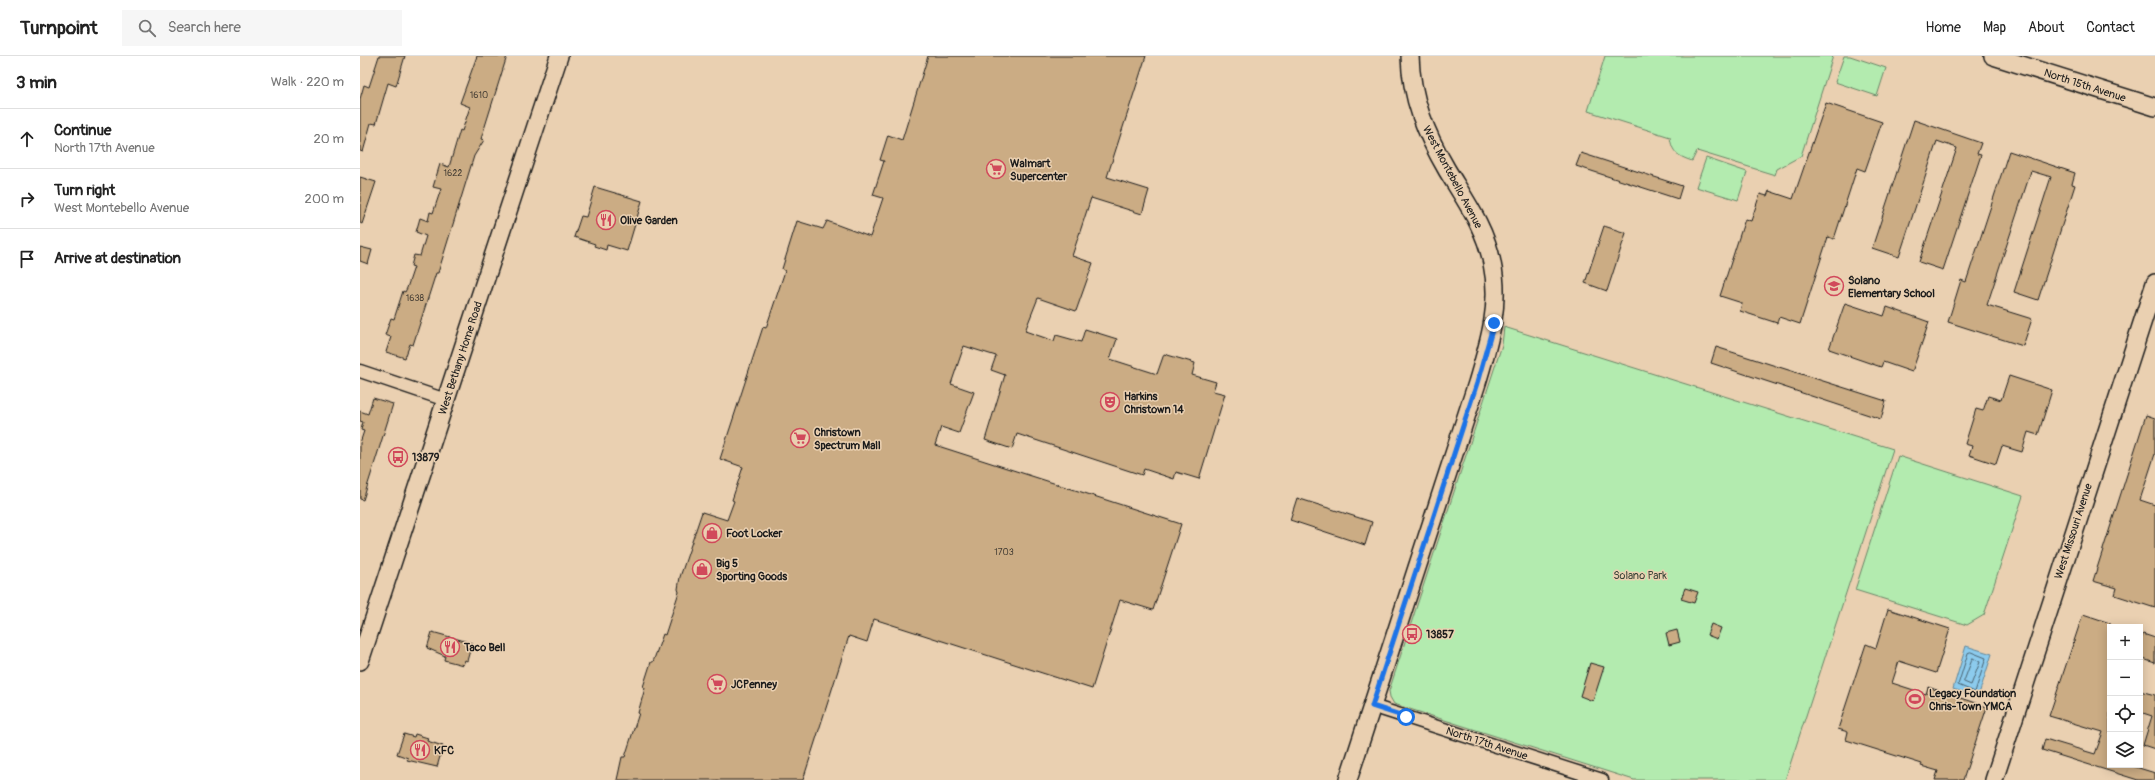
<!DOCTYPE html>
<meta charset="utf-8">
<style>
body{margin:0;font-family:Pangolin,sans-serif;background:#f6f6f6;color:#222}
.controls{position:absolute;right:12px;bottom:12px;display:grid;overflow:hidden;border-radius:0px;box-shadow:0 2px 10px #0003}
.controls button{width:36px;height:36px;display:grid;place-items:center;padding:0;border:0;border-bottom:1px solid #e0e0e0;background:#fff;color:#222;font:20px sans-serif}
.stop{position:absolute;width:12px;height:12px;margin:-9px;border:3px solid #1a73e8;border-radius:50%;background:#fff}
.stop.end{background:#1a73e8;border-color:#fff;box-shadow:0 1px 4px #0008}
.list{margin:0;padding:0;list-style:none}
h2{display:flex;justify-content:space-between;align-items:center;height:52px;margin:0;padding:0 16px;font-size:17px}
h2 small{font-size:13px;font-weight:400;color:#767676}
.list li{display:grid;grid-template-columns:26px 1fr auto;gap:12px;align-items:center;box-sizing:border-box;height:60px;padding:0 16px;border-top:1px solid #e0e0e0}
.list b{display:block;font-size:15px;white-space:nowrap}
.list p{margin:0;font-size:13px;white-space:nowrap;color:#767676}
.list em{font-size:13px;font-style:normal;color:#767676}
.icon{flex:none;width:22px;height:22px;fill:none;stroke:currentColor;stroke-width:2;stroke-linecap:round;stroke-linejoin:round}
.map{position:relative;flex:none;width:1795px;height:724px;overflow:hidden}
header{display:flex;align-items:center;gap:24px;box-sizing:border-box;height:56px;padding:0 20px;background:#fff;border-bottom:1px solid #e0e0e0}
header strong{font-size:19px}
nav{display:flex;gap:22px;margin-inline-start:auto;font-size:14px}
.search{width:280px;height:36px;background:#f6f6f6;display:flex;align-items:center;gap:10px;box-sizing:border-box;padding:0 14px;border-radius:0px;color:#767676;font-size:15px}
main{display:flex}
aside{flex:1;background:#fff}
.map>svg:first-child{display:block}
.green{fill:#b3ebaf;stroke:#688466}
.water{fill:#8ccbed;stroke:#5f8599}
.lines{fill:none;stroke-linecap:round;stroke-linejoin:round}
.shore{stroke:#496270;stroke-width:1}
.building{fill:#cbac84;stroke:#1c1c1c}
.street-casing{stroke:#1c1c1c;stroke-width:15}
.secondary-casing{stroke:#1c1c1c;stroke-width:20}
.street{stroke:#ead0b1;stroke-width:12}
.secondary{stroke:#ead0b1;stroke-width:17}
.route{stroke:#1a73e8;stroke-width:5}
.labels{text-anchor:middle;stroke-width:3;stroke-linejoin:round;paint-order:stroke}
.number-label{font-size:9px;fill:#484036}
.street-label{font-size:11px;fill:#1c1c1c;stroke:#ead0b1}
.poi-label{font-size:11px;font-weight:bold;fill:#1c1c1c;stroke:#ead0b1;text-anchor:start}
.park-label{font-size:11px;fill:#3a4539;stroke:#ead0b1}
</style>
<header>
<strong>Turnpoint</strong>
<div class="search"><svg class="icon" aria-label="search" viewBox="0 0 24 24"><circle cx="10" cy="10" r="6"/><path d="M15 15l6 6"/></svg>Search here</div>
<nav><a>Home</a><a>Map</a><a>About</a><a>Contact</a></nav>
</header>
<main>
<aside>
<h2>3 min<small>Walk · 220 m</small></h2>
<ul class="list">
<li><svg class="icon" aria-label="ahead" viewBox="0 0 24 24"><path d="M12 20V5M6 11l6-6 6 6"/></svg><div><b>Continue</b><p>North 17th Avenue</p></div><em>20 m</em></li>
<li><svg class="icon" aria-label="right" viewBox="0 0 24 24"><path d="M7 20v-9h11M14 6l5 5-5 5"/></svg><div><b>Turn right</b><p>West Montebello Avenue</p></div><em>200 m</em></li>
<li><svg class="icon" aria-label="arrive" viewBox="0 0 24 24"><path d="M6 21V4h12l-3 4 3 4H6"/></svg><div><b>Arrive at destination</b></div></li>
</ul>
</aside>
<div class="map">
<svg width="1795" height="724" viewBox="0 0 1795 724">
<rect width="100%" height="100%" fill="#ead0b1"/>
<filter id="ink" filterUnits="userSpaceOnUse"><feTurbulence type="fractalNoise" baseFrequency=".025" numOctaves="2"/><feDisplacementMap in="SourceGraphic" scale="8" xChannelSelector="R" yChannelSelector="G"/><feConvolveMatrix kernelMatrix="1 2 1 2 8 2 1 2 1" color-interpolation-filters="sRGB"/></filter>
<g filter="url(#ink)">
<path class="green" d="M 1245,0 L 1473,0 L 1441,100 L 1417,113 L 1415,119 L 1337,95 L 1332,105 C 1318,100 1312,97 1310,81 L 1228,55 Z
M 1484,0 L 1490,0 L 1526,12 L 1517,40 L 1475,26 Z
M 1346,102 L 1387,116 L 1378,144 L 1336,131 Z
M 1144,271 L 1533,393 L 1425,724 L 1274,724 L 1034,648 L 1030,641 L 1029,635 L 1142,289 Z
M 1538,400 L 1663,440 L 1624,559 L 1607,569 L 1495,534 Z"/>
<path class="water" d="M 1606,590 L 1632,598 L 1618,641 L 1593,633 Z"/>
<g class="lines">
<path class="shore" d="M 1611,596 L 1626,602 L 1615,636 L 1598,629 L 1608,597 Z
M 1613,602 L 1620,606 L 1611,629 L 1604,626 Z"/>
</g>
<path class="building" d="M 19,0 L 45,0 L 36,30 L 28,27 L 16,68 L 11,67 L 3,96 L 0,95 L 0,43 L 4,29 L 9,31 Z
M 117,0 L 147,0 L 121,83 L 124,84 L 114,100 L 78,217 L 76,217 L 53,289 L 50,288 L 45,302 L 26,296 L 31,281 L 25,279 L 31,262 L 34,263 L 43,235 L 45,236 L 47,232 L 54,211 L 51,210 L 54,199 L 60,200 L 66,180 L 56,176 L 60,162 L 68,165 L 70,156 L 73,157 L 81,133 L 73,131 L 80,108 L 89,111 L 100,74 L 102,75 L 110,51 L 100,47 Z
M 568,0 L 786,0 L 747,121 L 789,134 L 782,158 L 731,142 L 712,200 L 733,207 L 716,255 L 678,242 L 665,275 L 694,285 L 696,279 L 721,286 L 725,273 L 757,283 L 750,303 L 797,318 L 804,298 L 835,307 L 832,319 L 856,326 L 853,335 L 865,338 L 839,423 L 816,416 L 814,423 L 784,413 L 782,419 L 657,378 L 652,393 L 625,384 L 645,319 L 631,314 L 636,300 L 604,290 L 591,328 L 614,336 L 599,377 L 581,371 L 575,389 L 821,468 L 793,554 L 760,544 L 732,633 L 514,563 L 507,586 L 489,580 L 443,724 L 257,724 L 262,701 L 265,701 L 279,657 L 278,657 L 285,632 L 283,631 L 291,606 L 293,606 L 303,578 L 305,579 L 319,536 L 318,533 L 320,521 L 342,456 L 367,464 L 374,445 L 372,444 L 383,411 L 360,403 L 403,271 L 406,272 L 425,215 L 422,213 L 437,165 L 463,173 L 467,165 L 510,181 L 523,142 L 513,139 L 524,105 L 520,104 L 528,79 L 542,84 Z
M 1466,47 L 1522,66 L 1505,115 L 1497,112 L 1474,183 L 1468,181 L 1440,268 L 1419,261 L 1417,267 L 1380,255 L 1382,247 L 1360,240 L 1385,163 L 1391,165 L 1400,138 L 1407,140 L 1409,135 L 1433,143 Z
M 1554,64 L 1621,87 L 1617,98 L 1621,99 L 1583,214 L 1559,206 L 1597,92 L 1577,85 L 1539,201 L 1512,192 Z
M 1649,95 L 1715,117 L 1712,128 L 1715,129 L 1678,244 L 1654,236 L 1691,121 L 1671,115 L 1627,249 L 1672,263 L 1663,290 L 1588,266 L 1601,224 L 1606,226 Z
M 1221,97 L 1322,130 L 1318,143 L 1216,110 Z
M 0,121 L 16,126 L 2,168 L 0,167 Z
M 235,131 L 282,145 L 267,195 L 247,189 L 246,194 L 234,190 L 235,188 L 214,181 L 221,160 L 226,161 Z
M 1244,170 L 1266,177 L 1247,235 L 1225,227 Z
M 0,191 L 12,194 L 8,208 L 0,205 Z
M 1485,247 L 1524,260 L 1527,251 L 1569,266 L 1552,316 L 1523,306 L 1521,311 L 1469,293 Z
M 1356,291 L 1526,345 L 1521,363 L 1351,307 Z
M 1649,320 L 1692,334 L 1678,379 L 1668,376 L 1662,396 L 1642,390 L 1636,408 L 1609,399 L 1612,390 L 1605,388 L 1616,353 L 1623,355 L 1628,340 L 1641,344 Z
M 13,342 L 33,348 L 3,444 L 0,443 L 0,387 L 4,375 L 1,374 L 3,366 L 0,365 L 0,355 L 8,358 Z
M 1786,359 L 1795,362 L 1795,398 L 1780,444 L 1795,449 L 1795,552 L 1755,539 L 1757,532 L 1733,525 Z
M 937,442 L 1012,466 L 1005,489 L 930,464 Z
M 1325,532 L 1338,536 L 1334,547 L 1321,543 Z
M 1528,553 L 1590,573 L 1576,617 L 1539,605 L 1532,627 L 1566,638 L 1568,631 L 1627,651 L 1603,724 L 1575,724 L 1578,715 L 1561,710 L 1562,708 L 1486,684 L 1488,676 L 1478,673 L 1506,588 L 1516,592 Z
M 1723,558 L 1750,567 L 1750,709 L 1769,709 L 1795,717 L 1795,724 L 1778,724 L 1682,694 L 1685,683 L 1735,698 L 1743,676 L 1689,660 Z
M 1351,568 L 1361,572 L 1357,583 L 1347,579 Z
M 1317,574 L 1320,586 L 1309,589 L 1306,577 Z
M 72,576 L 112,587 L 107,605 L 105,604 L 103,609 L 84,604 L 85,600 L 67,592 Z
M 1783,578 L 1795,582 L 1795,607 L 1780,602 L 1780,587 Z
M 1230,607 L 1244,611 L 1233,645 L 1220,640 Z
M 1780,635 L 1795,639 L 1795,693 L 1783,689 L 1792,660 L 1780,656 Z
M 44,678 L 54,681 L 55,678 L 68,682 L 67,685 L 83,690 L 77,711 L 47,704 L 48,702 L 37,698 Z"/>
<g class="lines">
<g class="street-casing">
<path id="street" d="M 0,315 L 86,344
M 1012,650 L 1242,724"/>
</g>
<g class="secondary-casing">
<path id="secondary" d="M 1633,0 L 1795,51
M 0,605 L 199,0
M 988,724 L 1117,327 C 1129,287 1141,249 1132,207 C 1126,173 1105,144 1087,114 C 1066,78 1051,42 1050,0
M 1634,724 L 1795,227"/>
</g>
<use href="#street" class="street"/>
<use href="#secondary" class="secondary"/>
</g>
</g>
<g class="lines" filter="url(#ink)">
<path class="route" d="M 1046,661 L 1012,650 L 1117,327 L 1134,267"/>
</g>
<defs>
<g id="supermarket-ring" transform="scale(1)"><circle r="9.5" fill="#ead0b1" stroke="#d1495b" stroke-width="1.5"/><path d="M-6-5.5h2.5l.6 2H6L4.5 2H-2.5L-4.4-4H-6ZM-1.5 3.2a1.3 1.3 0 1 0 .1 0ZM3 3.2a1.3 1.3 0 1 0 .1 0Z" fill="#d1495b"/></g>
<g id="restaurant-ring" transform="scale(1)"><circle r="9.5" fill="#ead0b1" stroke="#d1495b" stroke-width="1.5"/><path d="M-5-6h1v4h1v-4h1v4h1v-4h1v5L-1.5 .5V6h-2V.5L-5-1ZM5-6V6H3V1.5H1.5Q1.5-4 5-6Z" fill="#d1495b"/></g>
<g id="school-ring" transform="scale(1)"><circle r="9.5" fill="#ead0b1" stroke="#d1495b" stroke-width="1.5"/><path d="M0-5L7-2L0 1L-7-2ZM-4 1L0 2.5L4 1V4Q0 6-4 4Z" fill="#d1495b"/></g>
<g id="theatre-ring" transform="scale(1)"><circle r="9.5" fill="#ead0b1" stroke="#d1495b" stroke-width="1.5"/><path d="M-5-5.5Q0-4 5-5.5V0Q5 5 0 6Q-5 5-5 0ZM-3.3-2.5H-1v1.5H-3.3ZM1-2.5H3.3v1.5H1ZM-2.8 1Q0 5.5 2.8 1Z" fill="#d1495b"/></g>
<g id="bus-ring" transform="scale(1)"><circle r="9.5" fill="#ead0b1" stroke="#d1495b" stroke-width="1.5"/><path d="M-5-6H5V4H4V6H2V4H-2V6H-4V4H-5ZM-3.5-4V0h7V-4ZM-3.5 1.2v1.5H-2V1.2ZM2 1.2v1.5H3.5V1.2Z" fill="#d1495b"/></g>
<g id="shop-ring" transform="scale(1)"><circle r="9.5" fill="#ead0b1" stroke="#d1495b" stroke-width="1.5"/><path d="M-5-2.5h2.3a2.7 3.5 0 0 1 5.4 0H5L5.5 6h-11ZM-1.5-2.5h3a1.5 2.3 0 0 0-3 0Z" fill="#d1495b"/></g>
<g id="stadium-ring" transform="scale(1)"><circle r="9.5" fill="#ead0b1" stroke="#d1495b" stroke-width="1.5"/><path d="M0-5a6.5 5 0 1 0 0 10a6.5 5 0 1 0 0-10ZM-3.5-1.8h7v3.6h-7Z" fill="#d1495b"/></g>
</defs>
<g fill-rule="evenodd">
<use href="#supermarket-ring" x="636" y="113"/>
<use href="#restaurant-ring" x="246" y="164"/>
<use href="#school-ring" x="1474" y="230"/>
<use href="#theatre-ring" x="750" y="346"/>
<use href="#supermarket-ring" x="440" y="382"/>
<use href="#bus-ring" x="38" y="401"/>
<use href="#shop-ring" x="352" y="477"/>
<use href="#shop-ring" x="342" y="513"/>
<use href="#bus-ring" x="1052" y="578"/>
<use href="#restaurant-ring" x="90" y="591"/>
<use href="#supermarket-ring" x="357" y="628"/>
<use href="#stadium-ring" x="1555" y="643"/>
<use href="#restaurant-ring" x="60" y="694"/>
</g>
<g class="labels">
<g class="number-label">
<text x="119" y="42">1610</text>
<text x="93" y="120">1622</text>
<text x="55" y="245">1638</text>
<text x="644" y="499">1703</text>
</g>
<g class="street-label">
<text transform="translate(1725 29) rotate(18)" y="4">North 15th Avenue</text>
<text transform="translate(1093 121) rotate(62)" y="4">West Montebello Avenue</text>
<text transform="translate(100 302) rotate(-72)" y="4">West Bethany Home Road</text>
<text transform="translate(1713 475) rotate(-72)" y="4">West Missouri Avenue</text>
<text transform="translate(1127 687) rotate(18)" y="4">North 17th Avenue</text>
</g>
<g class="poi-label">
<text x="650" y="111">Walmart<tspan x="650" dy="13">Supercenter</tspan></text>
<text x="260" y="168">Olive Garden</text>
<text x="1488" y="228">Solano<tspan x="1488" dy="13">Elementary School</tspan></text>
<text x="764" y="344">Harkins<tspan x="764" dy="13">Christown 14</tspan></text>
<text x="454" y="380">Christown<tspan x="454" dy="13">Spectrum Mall</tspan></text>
<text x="52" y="405">13879</text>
<text x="366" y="481">Foot Locker</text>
<text x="356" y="511">Big 5<tspan x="356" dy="13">Sporting Goods</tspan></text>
<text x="1066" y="582">13857</text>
<text x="104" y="595">Taco Bell</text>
<text x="371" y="632">JCPenney</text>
<text x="1569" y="641">Legacy Foundation<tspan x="1569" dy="13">Chris-Town YMCA</tspan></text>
<text x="74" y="698">KFC</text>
</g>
<g class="park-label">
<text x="1280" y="523">Solano Park</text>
</g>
</g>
</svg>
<div class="controls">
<button>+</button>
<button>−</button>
<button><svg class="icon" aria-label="locate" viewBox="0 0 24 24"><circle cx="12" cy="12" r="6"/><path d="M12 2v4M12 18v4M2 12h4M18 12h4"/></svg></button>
<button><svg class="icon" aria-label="layers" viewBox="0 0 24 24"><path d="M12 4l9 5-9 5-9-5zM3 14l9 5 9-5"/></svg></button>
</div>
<div class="stop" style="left:1046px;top:661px"></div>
<div class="stop end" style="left:1134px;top:267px"></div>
</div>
</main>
